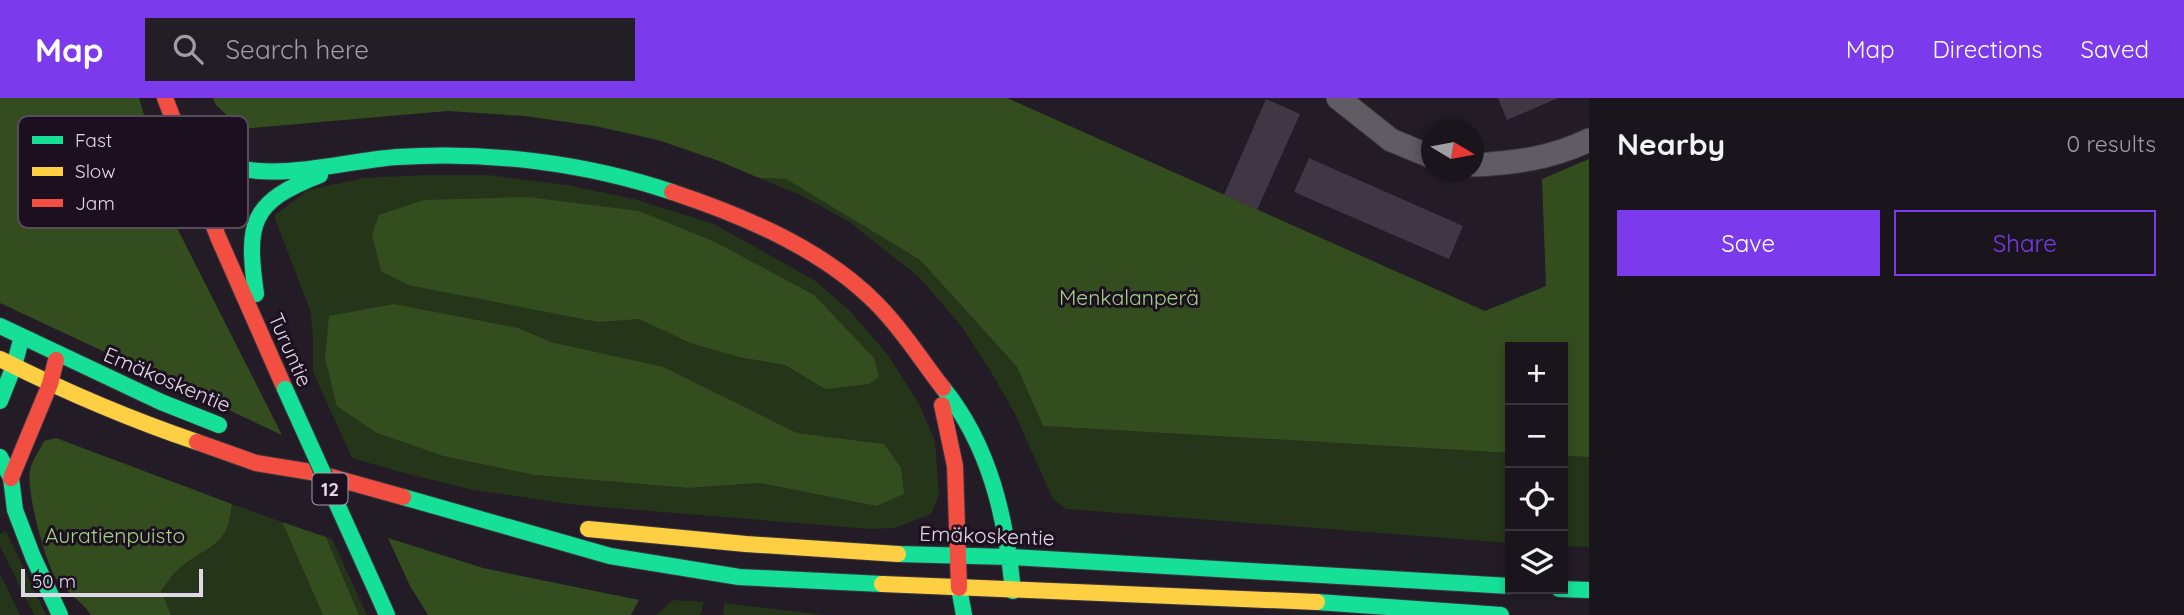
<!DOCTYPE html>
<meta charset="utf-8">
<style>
body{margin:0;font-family:Quicksand,sans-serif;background:#231e25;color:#f1f3f6}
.controls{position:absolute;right:21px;bottom:21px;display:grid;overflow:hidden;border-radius:0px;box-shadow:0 4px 10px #0003}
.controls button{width:63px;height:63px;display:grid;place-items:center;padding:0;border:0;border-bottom:2px solid #38343b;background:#1a151c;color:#f1f3f6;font:35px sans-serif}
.compass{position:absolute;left:1421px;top:21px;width:63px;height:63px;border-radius:50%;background:#1a151c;box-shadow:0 4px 10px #0003;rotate:100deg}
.scale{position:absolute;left:21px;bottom:18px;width:182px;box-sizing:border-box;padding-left:7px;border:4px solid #e1d8e5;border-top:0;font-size:19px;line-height:24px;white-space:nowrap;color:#e1d8e5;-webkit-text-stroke:5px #1b0f20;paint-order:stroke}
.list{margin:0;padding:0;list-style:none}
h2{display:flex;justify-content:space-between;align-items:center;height:91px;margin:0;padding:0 28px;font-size:30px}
h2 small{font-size:23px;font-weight:400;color:#9f9fa3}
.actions{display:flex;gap:14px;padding:21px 28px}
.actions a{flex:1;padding:16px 0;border:2px solid #7c3aed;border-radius:0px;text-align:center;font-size:24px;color:#7c3aed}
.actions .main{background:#7c3aed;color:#fff}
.icon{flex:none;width:38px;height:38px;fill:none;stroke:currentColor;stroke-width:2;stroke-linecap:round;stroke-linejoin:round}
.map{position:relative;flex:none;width:1589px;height:517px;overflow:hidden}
header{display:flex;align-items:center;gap:42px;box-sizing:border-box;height:98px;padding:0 35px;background:#7c3aed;color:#fff}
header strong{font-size:33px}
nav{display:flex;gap:38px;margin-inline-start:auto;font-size:24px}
.search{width:490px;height:63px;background:#231e25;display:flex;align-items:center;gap:18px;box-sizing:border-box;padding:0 24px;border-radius:0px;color:#9f9fa3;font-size:26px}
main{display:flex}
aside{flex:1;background:#1a151c}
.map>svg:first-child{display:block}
.green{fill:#253519;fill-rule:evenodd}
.forest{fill:#334d1e}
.building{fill:#403644}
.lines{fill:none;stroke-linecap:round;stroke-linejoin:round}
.street-casing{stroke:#3b363d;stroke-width:25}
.fast-casing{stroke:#3b363d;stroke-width:18}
.slow-casing{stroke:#3b363d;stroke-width:18}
.jam-casing{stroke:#3b363d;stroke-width:18}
.street{stroke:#615c64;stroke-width:23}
.fast{stroke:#16e098;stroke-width:16}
.slow{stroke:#ffcf43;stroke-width:16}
.jam{stroke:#f24e42;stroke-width:16}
.fast-bridge-casing{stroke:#3b363d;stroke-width:18;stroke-linecap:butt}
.fast-bridge{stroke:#16e098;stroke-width:16}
.labels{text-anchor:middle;stroke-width:6;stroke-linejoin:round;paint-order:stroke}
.shield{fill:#1b0f20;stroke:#a69caa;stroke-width:2}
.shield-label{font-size:19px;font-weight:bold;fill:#e1d8e5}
.park-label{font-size:21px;fill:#a2d481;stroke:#1b0f20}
.street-label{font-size:21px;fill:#e1d8e5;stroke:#1b0f20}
.key{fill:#1b0f20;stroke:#564b5b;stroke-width:2}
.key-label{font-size:19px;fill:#e1d8e5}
</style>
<header>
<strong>Map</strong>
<div class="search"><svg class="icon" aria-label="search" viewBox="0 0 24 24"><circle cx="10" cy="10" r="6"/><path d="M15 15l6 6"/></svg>Search here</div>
<nav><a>Map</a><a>Directions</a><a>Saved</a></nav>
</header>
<main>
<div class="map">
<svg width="1589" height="517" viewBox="0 0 1589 517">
<rect width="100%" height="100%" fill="#231c26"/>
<path class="green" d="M 426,77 L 488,77 L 567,87 L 634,101 L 714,126 L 814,182 L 849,212 L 888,257 L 920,308 L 935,343 L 939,397 L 931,416 L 894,430 L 870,431 L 577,407 L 473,392 L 400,374 L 352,360 L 313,274 L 313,237 L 310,212 L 274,118 L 308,92 L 363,80 ZM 639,221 L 879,278 L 825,291 L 785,267 L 690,245 ZM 518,230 L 551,244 L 664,269 L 797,335 L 884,346 L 876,408 L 760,385 L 688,390 L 534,377 L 443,358 L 377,335 Z
M 759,80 L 786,81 L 920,162 L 1017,269 L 1043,328 L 1510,355 L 1510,445 L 1066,411 L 1053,401 L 1015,316 L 991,274 L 962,229 L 919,179 L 848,123 L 800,97 Z
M 1563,358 L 1589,359 L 1589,449 L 1563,448 Z
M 232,406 L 282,424 L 323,517 L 171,517 L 161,494 C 167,485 174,474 182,468 C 212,445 227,451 232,406 Z
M 6,433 L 46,517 L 34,517 L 0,448 L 0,436 Z
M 326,439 L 332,441 L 367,517 L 359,517 Z
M 0,476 L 20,517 L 0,517 Z
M 673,502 L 704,504 L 700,517 L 656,517 Z
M 724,505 L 823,517 L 723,517 Z"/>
<path class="forest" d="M 0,0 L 139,0 L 177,130 L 282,337 L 0,205 Z
M 213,0 L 1007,0 L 1485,213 L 1546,188 L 1542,81 L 1589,61 L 1589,359 L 1563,358 L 1563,249 L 1510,249 L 1510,355 L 1043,328 L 1017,269 L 920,162 L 786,81 L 759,80 L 719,63 L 658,42 L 595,28 L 524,18 L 448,13 L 241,31 L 216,7 Z
M 528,99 L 639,113 L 713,143 L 814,197 L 874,260 L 879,279 L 869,286 L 825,291 L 785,267 L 739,259 L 690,245 L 639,221 L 598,224 L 408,187 L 381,173 L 372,137 L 379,117 L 424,102 Z
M 394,206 L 518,230 L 551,244 L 664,269 L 797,335 L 884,346 L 901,370 L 904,396 L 876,408 L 760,385 L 688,390 L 534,377 L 443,358 L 377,335 L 337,308 L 325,260 L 329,218 Z
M 56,340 L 232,406 C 227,450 212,445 182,468 C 174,474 167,485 161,493 L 171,517 L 91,517 C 82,503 67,495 57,482 C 45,465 26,392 30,372 C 32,362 40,352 44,343 Z
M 282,424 L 326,439 L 359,517 L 323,517 Z
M 388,440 L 483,470 L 639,502 L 631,517 L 428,517 L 410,488 Z"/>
<path class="building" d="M 1498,0 L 1558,0 L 1507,22 Z
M 1266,1 L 1300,16 L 1257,112 L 1224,97 Z
M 1309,60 L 1463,128 L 1449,161 L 1294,94 Z"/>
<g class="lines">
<g class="street-casing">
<path id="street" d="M 1338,0 L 1391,42 L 1432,59
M 1474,67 C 1515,65 1552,60 1589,42"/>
</g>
<g class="fast-casing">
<path id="fast" d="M 176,31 C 193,49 208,64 232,69 C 285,82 344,63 397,59 C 489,53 586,65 672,94
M 256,196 C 246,125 250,104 320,77
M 0,228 L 161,304 L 219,327
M 943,290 C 990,348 1006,420 1013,493
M 0,303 L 14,268 L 21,242
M 0,359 L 11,380 L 15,412 L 33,459 L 60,517
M 403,399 L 610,458 L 739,479 L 882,486
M 898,456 L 1010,459 L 1510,488
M 375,490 L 387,517
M 959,490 L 964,517
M 1559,491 L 1589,492
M 1317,504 L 1501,517"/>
</g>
<g class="slow-casing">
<path id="slow" d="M 0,261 C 64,293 129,321 197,344
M 588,431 L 746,446 L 898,456
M 882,486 L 1317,504"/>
</g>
<g class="jam-casing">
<path id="jam" d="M 165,0 L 218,139 L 285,291
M 672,94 C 744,118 823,151 877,206 C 903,232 921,262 943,290
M 942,307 L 955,368 L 959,490
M 197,344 L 256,365 L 317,375 L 403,399
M 11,380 L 50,286 L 56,262"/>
</g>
<use href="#street" class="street"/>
<use href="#fast" class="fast"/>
<use href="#slow" class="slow"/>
<use href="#jam" class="jam"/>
<g class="fast-bridge-casing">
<path id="fast-bridge" d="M 285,291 L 375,490"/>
</g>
<use href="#fast-bridge" class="fast-bridge"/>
</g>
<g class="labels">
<rect class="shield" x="312.5" y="375.5" width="35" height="31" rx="5"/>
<g class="shield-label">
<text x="330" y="398">12</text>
</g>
<g class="park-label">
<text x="1129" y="207">Menkalanperä</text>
<text x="115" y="445">Auratienpuisto</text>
</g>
<g class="street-label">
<text transform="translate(290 252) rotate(66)" y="7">Turuntie</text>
<text transform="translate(167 282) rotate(23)" y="7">Emäkoskentie</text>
<text transform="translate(987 438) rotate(2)" y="7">Emäkoskentie</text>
</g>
</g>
<rect x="18" y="18" width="230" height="112" rx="10" class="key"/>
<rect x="32" y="38" width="31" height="8" fill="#16e098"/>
<rect x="32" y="69" width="31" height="9" fill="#ffcf43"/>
<rect x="32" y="101" width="31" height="8" fill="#f24e42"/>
<g class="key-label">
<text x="75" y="49">Fast</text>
<text x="75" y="80">Slow</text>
<text x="75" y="112">Jam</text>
</g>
</svg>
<div class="controls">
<button>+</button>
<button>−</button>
<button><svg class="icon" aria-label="locate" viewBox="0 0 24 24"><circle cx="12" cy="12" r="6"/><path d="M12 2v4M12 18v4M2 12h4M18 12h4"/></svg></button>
<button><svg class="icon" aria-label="layers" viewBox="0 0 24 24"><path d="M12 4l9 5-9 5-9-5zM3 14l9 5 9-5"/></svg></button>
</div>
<svg class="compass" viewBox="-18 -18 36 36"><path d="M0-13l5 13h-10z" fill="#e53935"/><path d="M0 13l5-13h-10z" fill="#9f9fa3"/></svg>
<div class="scale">50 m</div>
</div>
<aside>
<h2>Nearby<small>0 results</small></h2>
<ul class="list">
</ul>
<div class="actions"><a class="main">Save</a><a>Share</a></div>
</aside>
</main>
